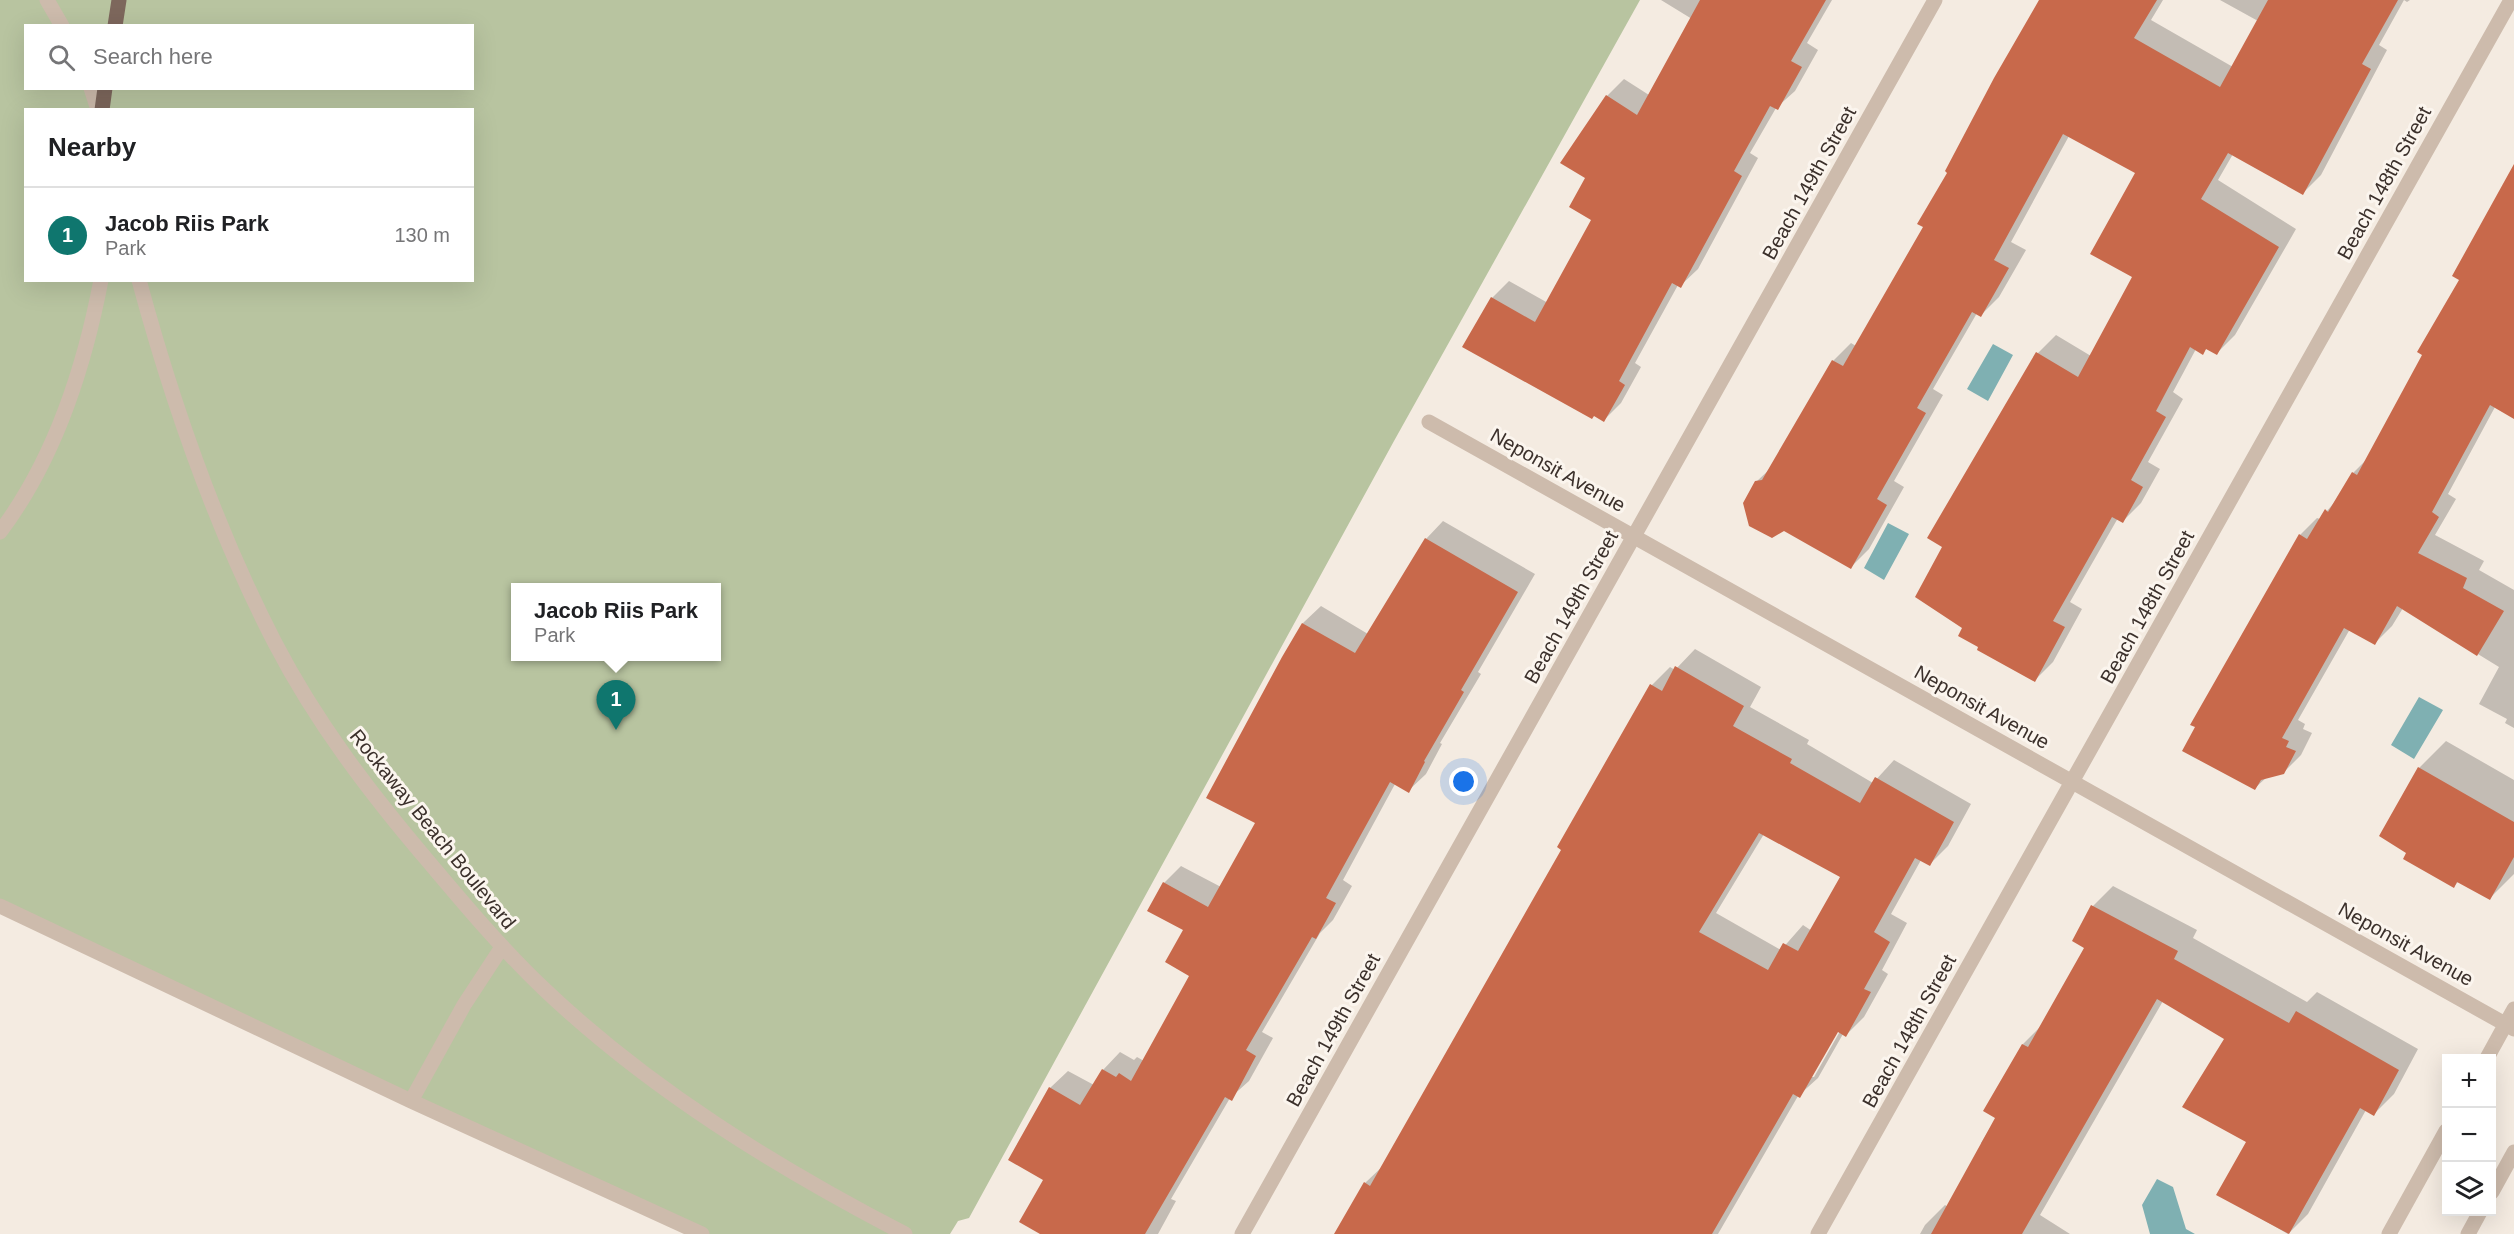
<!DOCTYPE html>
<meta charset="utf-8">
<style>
body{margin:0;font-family:Arial,sans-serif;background:#f2f2f2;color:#202124}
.controls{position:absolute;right:18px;bottom:18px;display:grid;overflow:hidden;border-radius:0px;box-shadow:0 6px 24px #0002}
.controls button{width:54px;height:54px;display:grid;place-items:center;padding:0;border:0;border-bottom:2px solid #e0e0e0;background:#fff;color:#202124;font:30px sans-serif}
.you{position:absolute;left:1464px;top:782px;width:21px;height:21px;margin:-15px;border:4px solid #fff;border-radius:50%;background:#1a73e8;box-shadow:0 0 0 9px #1a73e833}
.badge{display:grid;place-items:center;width:39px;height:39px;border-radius:50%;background:#0f766e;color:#fff;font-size:20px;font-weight:700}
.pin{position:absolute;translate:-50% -50px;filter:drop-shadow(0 2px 3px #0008)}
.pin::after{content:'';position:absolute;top:32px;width:21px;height:18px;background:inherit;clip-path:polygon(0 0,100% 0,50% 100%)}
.popup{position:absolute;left:511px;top:583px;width:210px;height:78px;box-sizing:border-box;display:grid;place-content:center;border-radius:0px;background:#fff;filter:drop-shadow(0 2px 4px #0005);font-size:20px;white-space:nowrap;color:#757577}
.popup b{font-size:22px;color:#202124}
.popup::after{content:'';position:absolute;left:50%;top:100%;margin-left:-12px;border:12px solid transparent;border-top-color:#fff}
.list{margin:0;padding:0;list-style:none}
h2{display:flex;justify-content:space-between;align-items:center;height:78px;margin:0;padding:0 24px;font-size:26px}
h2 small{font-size:20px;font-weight:400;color:#757577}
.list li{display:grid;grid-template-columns:39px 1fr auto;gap:18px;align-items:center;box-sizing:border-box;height:96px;padding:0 24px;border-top:2px solid #e0e0e0}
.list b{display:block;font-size:22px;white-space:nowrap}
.list p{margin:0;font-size:20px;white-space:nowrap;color:#757577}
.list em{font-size:20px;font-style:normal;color:#757577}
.icon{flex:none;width:33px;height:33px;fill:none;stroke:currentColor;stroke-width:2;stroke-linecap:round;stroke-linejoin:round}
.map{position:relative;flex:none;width:2514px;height:1234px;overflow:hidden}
.search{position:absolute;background:#fff;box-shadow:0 6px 24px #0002;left:24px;top:24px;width:450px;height:66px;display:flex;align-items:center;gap:15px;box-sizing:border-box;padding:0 21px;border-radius:0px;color:#757577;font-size:22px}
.panel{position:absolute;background:#fff;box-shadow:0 6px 24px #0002;left:24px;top:108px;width:450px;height:174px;border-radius:0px}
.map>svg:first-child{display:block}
.green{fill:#b8c4a0;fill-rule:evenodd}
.water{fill:#7fb0b2}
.shadow{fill:#0003;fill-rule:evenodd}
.building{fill:#c8694b;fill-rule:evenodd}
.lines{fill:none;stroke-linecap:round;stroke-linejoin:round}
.minor{stroke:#cdbbac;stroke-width:15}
.tertiary{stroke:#cdbbac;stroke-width:15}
.primary{stroke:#7d675c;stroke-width:15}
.labels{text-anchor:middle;stroke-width:6;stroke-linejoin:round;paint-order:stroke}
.street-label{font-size:20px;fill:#3b302b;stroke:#fbf5ee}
</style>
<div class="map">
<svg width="2514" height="1234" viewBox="0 0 2514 1234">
<rect width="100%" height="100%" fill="#f4ebe1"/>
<path class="green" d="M 0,0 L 1640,0 L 1394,441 L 969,1218 L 958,1221 L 950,1234 L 699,1234 L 0,906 ZM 26,26 L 472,26 L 472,88 L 26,88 ZM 26,110 L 472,110 L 472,280 L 26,280 ZM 516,588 L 716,588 L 716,656 L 516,656 Z"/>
<path class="water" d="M 1993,344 L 2013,355 L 1988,401 L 1967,389 Z
M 1888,523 L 1909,534 L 1884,580 L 1864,568 Z
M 2419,697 L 2443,710 L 2414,759 L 2391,745 Z
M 2157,1179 L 2173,1187 L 2186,1229 L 2195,1234 L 2150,1234 L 2142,1205 Z"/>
<path class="shadow" d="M 1661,0 L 1832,0 L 1807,43 L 1818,50 L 1795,91 L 1776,108 L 1750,153 L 1758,158 L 1698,269 L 1680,286 L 1678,285 L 1635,363 L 1641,367 L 1621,403 L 1604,420 L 1492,298 L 1509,281 L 1548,303 L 1593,220 L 1587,178 L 1607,96 L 1624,79 L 1649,95 L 1692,19 Z
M 2042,0 L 2163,0 L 2151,20 L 2233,67 L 2258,21 L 2220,0 L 2410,0 L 2407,2 L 2404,0 L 2379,45 L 2387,50 L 2321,175 L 2303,193 L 2233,154 L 2218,180 L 2296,229 L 2235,335 L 2217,353 L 2207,348 L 2202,353 L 2196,349 L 2173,392 L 2183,399 L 2148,462 L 2160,469 L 2141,503 L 2123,521 L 2118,518 L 2070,602 L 2082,609 L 2053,662 L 2035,680 L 1980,646 L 1964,627 L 1944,547 L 1929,537 L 2038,353 L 2056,335 L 2091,356 L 2134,277 L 2137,172 L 2069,136 L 2011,242 L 2026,250 L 1999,297 L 1981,315 L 1977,313 L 1933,389 L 1943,395 L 1894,481 L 1904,487 L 1869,549 L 1851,567 L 1756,482 L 1772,467 L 1833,361 L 1851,343 L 1856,346 L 1925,227 L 1949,172 Z
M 2514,171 L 2514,417 L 2495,407 L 2448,494 L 2456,499 L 2435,535 L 2484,561 L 2479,570 L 2514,590 L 2514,728 L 2505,723 L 2507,719 L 2479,704 L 2499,667 L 2403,608 L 2392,626 L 2375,643 L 2350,629 L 2298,720 L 2305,724 L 2303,729 L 2312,733 L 2301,755 L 2283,773 L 2267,777 L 2255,788 L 2300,535 L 2317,518 L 2320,519 L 2339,497 L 2353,473 L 2368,458 L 2424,355 Z
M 1443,521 L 1535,574 L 1478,672 L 1481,674 L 1440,743 L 1442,744 L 1426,774 L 1408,791 L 1395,784 L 1343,880 L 1352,886 L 1333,920 L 1320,933 L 1262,1032 L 1273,1038 L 1249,1081 L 1230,1098 L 1171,1199 L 1176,1201 L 1158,1234 L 1076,1234 L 1045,1179 L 1050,1088 L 1068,1071 L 1094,1085 L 1103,1070 L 1120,1052 L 1134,1060 L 1137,1057 L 1144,1061 L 1191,976 L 1185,930 L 1164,883 L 1181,866 L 1221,887 L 1257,822 L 1208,797 L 1303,623 L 1321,606 L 1368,634 L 1426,539 Z
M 1695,649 L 1761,687 L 1750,707 L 1809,740 L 1807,744 L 1873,783 L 1894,760 L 1971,804 L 1948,846 L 1930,864 L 1921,860 L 1891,914 L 1907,923 L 1882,970 L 1888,974 L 1864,1017 L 1846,1035 L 1843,1034 L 1818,1078 L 1798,1096 L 1718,1234 L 1336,1234 L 1365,1183 L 1384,1165 L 1563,849 L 1559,847 L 1652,685 L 1670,667 L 1675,670 ZM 1764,834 L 1842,876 L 1812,931 L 1803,925 L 1781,950 L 1716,913 ZM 1840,1025 L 1843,1026 L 1814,1077 L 1810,1077 Z
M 2446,741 L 2514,780 L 2514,874 L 2490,898 L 2459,881 L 2454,886 L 2408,852 L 2419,768 Z
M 2113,886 L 2197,930 L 2193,938 L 2307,1002 L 2317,992 L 2418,1049 L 2394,1094 L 2374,1114 L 2366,1110 L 2308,1214 L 2288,1234 L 2218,1194 L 2248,1141 L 2226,1038 L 2163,1001 L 2040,1215 L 2070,1234 L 1920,1234 L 1925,1225 L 1945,1205 L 1948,1207 L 1984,1144 L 1981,1143 L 1997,1117 L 1985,1111 L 2023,1044 L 2041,1026 L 2086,948 L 2074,941 L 2093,906 Z"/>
<path class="building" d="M 1700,0 L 1826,0 L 1791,61 L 1802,67 L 1778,110 L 1770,106 L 1734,171 L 1742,176 L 1681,288 L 1672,283 L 1619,381 L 1625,385 L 1604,422 L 1594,416 L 1592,419 L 1462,347 L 1491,297 L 1535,322 L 1591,220 L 1569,207 L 1585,178 L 1560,163 L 1606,95 L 1637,115 Z
M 2039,0 L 2157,0 L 2134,38 L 2220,87 L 2268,0 L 2398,0 L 2362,64 L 2371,69 L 2303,195 L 2228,153 L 2201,199 L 2279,247 L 2217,355 L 2206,349 L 2203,355 L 2190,347 L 2156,411 L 2166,417 L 2131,480 L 2143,487 L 2123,523 L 2112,517 L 2053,621 L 2065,627 L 2035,682 L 1977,650 L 1978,647 L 1958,636 L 1962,628 L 1915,597 L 1942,547 L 1927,538 L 2036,352 L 2078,377 L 2132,277 L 2090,254 L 2135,173 L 2063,134 L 1994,260 L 2009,268 L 1981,317 L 1972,312 L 1917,408 L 1926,413 L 1877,499 L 1887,505 L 1851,569 L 1784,531 L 1772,538 L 1749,526 L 1743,503 L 1755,481 L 1762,480 L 1832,360 L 1843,366 L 1923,227 L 1917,224 L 1947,173 L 1945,171 L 1994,78 Z
M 2514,164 L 2514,419 L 2490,405 L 2432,512 L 2439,517 L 2418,553 L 2467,578 L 2463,588 L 2504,611 L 2477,656 L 2397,606 L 2375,645 L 2344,628 L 2282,738 L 2289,741 L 2286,747 L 2296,751 L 2284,774 L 2261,780 L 2255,790 L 2182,751 L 2195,727 L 2190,725 L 2299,534 L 2307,539 L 2325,509 L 2328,512 L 2352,472 L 2357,475 L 2422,355 L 2417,352 L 2459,280 L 2452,276 Z
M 1425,538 L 1518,592 L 1461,690 L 1464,692 L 1424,761 L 1425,762 L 1409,793 L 1390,782 L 1326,898 L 1336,903 L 1316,939 L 1312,937 L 1246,1050 L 1256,1056 L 1232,1101 L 1225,1097 L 1145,1234 L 1040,1234 L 1019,1222 L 1043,1180 L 1008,1160 L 1049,1087 L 1080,1105 L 1102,1069 L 1116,1077 L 1119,1073 L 1131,1081 L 1189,976 L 1165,962 L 1183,930 L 1147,911 L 1163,882 L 1208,907 L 1255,823 L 1206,798 L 1282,657 L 1302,623 L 1355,653 Z
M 1675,666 L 1744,706 L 1733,726 L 1792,759 L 1790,763 L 1860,803 L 1875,777 L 1954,822 L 1930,866 L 1915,858 L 1874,932 L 1890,942 L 1864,989 L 1871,992 L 1846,1037 L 1838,1032 L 1800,1098 L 1793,1094 L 1712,1234 L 1334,1234 L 1364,1182 L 1370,1186 L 1561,850 L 1557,847 L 1650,684 L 1662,691 ZM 1759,833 L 1840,877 L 1798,951 L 1783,943 L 1768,970 L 1699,932 Z
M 2418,767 L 2514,822 L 2514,857 L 2490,900 L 2457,882 L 2454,888 L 2403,859 L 2406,853 L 2379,836 Z
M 2091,905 L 2178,951 L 2174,959 L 2289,1023 L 2296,1011 L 2399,1070 L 2374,1116 L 2360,1108 L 2289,1234 L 2216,1195 L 2246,1142 L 2182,1107 L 2224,1039 L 2157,999 L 2022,1234 L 1931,1234 L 1995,1118 L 1983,1111 L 2022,1044 L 2028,1047 L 2084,948 L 2072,941 Z"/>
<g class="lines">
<path class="minor" d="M 1429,422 L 2514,1029
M 2487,1058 L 2514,1009
M 2492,1192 L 2514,1152
M 1242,1234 L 1935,0
M 1818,1234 L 2511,0
M 2389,1234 L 2446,1131
M 2468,1234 L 2480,1212"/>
<path class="tertiary" d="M 47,0 L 62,26
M 91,88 L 98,110
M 139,280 C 173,406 215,527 275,643 C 316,722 370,793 428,861 C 465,905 502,949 543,988 C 649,1089 776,1167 905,1234
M 0,532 C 55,459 84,369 101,280
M 0,906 L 411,1101 L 702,1234
M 411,1101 L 464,1005 L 502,947"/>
<path class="primary" d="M 115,26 L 119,0
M 102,110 L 105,88"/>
</g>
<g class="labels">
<g class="street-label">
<text transform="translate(1809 183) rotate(-61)" y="7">Beach 149th Street</text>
<text transform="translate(2384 183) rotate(-61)" y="7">Beach 148th Street</text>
<text transform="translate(1558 470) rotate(29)" y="7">Neponsit Avenue</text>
<text transform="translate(1571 607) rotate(-61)" y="7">Beach 149th Street</text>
<text transform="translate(2147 607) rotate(-61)" y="7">Beach 148th Street</text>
<text transform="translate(1982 707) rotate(29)" y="7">Neponsit Avenue</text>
<text transform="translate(433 829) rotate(51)" y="7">Rockaway Beach Boulevard</text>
<text transform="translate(2406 944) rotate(29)" y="7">Neponsit Avenue</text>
<text transform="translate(1333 1030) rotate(-61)" y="7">Beach 149th Street</text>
<text transform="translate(1909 1031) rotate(-61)" y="7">Beach 148th Street</text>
</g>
</g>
</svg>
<div class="controls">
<button>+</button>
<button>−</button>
<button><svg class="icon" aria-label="layers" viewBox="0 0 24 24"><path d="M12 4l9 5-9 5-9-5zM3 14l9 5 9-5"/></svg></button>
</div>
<div class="you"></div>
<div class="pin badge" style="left:616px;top:730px">1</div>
<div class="popup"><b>Jacob Riis Park</b>Park</div>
<div class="search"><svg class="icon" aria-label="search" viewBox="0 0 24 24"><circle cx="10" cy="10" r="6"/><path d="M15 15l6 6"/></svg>Search here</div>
<section class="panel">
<h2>Nearby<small></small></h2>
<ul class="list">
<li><span class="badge">1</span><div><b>Jacob Riis Park</b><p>Park</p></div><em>130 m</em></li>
</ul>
</section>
</div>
